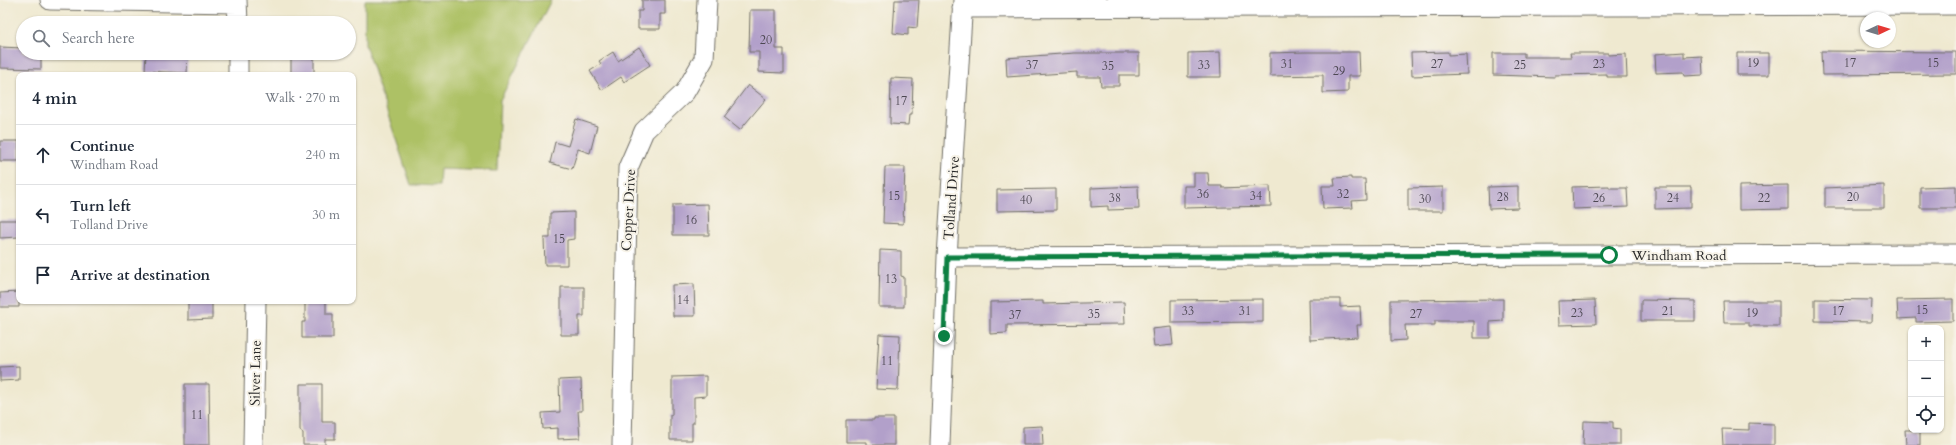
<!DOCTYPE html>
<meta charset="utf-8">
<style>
body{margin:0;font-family:Cardo,serif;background:#f6f6f7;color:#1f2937}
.controls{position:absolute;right:12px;bottom:12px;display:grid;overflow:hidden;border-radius:8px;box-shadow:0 1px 3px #0004}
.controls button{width:36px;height:36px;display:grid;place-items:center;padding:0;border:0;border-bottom:1px solid #e0e1e3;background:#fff;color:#1f2937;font:20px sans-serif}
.compass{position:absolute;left:1860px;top:12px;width:36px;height:36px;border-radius:50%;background:#fff;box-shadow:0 1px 3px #0004;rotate:86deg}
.stop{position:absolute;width:12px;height:12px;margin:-9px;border:3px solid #0b8043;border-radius:50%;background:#fff}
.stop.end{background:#0b8043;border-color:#fff;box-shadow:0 1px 4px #0008}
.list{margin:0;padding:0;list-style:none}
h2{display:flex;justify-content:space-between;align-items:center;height:52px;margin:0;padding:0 16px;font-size:17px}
h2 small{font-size:13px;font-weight:400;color:#747a83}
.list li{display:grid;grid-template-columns:26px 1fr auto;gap:12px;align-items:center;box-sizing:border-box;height:60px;padding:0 16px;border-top:1px solid #e0e1e3}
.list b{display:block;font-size:15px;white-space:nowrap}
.list p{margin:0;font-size:13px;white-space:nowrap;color:#747a83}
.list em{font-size:13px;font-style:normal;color:#747a83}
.icon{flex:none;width:22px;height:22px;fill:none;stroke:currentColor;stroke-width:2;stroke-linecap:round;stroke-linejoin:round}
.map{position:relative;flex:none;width:1956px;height:445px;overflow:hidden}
.search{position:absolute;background:#fff;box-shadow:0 1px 3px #0004;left:16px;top:16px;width:340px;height:44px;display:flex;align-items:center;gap:10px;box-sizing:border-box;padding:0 14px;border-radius:22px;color:#747a83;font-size:15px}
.panel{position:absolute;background:#fff;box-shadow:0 1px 3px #0004;left:16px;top:72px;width:340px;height:232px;border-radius:8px}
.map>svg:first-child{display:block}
.green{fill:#adc165;stroke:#6c7648}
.building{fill:#b2a0ca}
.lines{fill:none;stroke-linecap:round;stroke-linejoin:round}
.street-casing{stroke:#706e65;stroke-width:21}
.street{stroke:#fff;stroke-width:19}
.route{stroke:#0b8043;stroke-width:5}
.labels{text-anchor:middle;stroke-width:4;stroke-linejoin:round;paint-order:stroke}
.number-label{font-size:12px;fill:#4d4853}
.street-label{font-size:14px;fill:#2b2b2b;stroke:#f7f3e8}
</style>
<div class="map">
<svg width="1956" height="445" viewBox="0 0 1956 445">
<rect width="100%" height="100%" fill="#f7f3e8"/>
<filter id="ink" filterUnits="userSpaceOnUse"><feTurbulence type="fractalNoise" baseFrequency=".025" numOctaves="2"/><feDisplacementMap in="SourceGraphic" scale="8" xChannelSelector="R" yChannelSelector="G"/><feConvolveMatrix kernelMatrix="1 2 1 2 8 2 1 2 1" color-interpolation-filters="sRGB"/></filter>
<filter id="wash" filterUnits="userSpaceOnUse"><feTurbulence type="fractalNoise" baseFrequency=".012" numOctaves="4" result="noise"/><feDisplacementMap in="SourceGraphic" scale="16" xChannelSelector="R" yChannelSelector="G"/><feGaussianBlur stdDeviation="0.9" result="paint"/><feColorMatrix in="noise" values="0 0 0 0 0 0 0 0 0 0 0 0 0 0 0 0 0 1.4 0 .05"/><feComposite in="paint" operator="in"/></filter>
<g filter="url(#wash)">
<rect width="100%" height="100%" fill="#efe9d0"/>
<path class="green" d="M 365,0 L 551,0 L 500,100 L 497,171 L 440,169 L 439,186 L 411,185 L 365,45 Z"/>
<g id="blocks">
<path class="building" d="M 642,0 L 665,0 L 665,14 L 660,14 L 660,29 L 638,29 L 638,11 L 642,11 Z
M 895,0 L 919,0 L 917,28 L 908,27 L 908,35 L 893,33 Z
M 750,10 L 776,10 L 776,49 L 784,49 L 784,73 L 759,72 L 759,52 L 749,52 Z
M 0,47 L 23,48 L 23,53 L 41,53 L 41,69 L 0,68 Z
M 639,47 L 650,65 L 624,82 L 621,77 L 602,90 L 590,71 L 601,64 L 599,61 L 613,52 L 618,61 Z
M 1821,51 L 1956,52 L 1956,74 L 1822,75 Z
M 1220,52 L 1221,77 L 1188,77 L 1188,53 Z
M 1305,52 L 1359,52 L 1360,76 L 1348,76 L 1348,92 L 1323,93 L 1323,75 L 1270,76 L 1270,53 Z
M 1448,52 L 1448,55 L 1466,54 L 1467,74 L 1412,76 L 1411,53 Z
M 1684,52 L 1684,57 L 1702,56 L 1703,75 L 1684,76 L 1683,72 L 1656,73 L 1655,54 Z
M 146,53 L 188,53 L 187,73 L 145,71 Z
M 291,53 L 314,53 L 314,75 L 291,75 Z
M 1075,53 L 1139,53 L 1139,75 L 1119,75 L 1119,86 L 1101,86 L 1100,77 L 1077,77 L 1077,72 L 1007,77 L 1006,58 Z
M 1493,53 L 1524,53 L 1524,57 L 1571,57 L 1570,53 L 1608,53 L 1608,55 L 1626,54 L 1627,77 L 1607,77 L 1607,74 L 1555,75 L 1555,77 L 1493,75 Z
M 1737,53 L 1769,53 L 1769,75 L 1737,75 Z
M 891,78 L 913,79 L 912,115 L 909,115 L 908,125 L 890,124 Z
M 748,85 L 766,99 L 740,130 L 724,117 Z
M 576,119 L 597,126 L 590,153 L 578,149 L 572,169 L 550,163 L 555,142 L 568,146 Z
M 0,141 L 19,141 L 19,161 L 0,161 Z
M 885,167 L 905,167 L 903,224 L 883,223 Z
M 1194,173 L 1208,173 L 1209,186 L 1222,186 L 1222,188 L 1270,186 L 1271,206 L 1184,208 L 1184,186 L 1194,186 Z
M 1351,177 L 1351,179 L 1365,179 L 1366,200 L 1352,201 L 1353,208 L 1323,209 L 1322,186 L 1335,186 L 1334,178 Z
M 1788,185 L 1788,209 L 1739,210 L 1739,186 Z
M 1884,185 L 1884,208 L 1825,208 L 1825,188 Z
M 1138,186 L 1139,209 L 1108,210 L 1108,206 L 1091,207 L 1091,188 Z
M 1518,186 L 1518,208 L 1489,209 L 1488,187 Z
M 1609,186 L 1609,188 L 1627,188 L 1628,207 L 1573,209 L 1572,187 Z
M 1956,186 L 1956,208 L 1920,208 L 1920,187 Z
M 1443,187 L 1443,211 L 1408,211 L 1408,188 Z
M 1655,187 L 1691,187 L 1691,208 L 1655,209 Z
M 1056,189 L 1056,210 L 997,211 L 997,190 Z
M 708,204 L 709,235 L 673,235 L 673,205 Z
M 574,212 L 574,239 L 567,240 L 567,265 L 545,265 L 544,238 L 550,238 L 550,213 Z
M 0,220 L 19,220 L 19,237 L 0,238 Z
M 880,250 L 901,251 L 901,276 L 904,277 L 904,307 L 879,307 Z
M 694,284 L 695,316 L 673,316 L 672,285 Z
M 561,287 L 584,287 L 584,316 L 579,316 L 579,335 L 561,335 Z
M 19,292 L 19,307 L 0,307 L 0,293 Z
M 1263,299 L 1263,322 L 1171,323 L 1171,300 Z
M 1309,299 L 1340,299 L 1340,307 L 1360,306 L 1361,325 L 1357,325 L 1358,337 L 1310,340 Z
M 1503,299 L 1503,321 L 1490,322 L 1490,338 L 1474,338 L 1474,321 L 1435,321 L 1435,325 L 1405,325 L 1406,340 L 1391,341 L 1391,300 Z
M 1815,299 L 1872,300 L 1871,322 L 1815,321 Z
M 1953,299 L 1953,321 L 1916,322 L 1916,318 L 1898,319 L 1897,300 Z
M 1595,300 L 1596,324 L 1559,325 L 1558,301 Z
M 1641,300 L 1695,301 L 1695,321 L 1641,321 Z
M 188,301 L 212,301 L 212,319 L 188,320 Z
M 305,301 L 326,301 L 326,314 L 333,314 L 333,338 L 302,338 L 302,322 L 305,322 Z
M 1043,301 L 1043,304 L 1124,302 L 1125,324 L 1007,325 L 1007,333 L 990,334 L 990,302 Z
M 1723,301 L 1779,301 L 1779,326 L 1749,326 L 1749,323 L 1724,323 Z
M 1171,327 L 1173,345 L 1154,347 L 1152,329 Z
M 879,334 L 900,335 L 898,390 L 876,389 Z
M 19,366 L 19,380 L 0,381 L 0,367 Z
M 706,376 L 706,396 L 694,397 L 694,423 L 692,423 L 692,440 L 670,440 L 670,415 L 672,415 L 672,377 Z
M 581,379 L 582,411 L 578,411 L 580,438 L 558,439 L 558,428 L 543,429 L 542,413 L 560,412 L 559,380 Z
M 185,384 L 209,384 L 210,445 L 185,445 Z
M 300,384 L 322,384 L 322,422 L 335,422 L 335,439 L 325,439 L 325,445 L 303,445 L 303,433 L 300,431 Z
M 874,418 L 894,418 L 894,445 L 867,445 L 867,442 L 846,442 L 846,420 L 874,420 Z
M 1584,421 L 1613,422 L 1613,428 L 1620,429 L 1620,445 L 1583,445 Z
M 1749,423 L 1774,424 L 1774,445 L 1723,445 L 1722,429 L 1749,430 Z
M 1042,426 L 1043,445 L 1023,445 L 1023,427 Z
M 1905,430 L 1920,430 L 1920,445 L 1906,445 Z"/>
</g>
</g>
<g filter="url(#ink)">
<use href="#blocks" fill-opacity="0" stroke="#706e65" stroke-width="1"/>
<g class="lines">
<g class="street-casing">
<path id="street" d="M 50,0 L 237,3
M 237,0 L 238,23
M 962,8 L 1956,5
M 238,53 L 238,75
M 947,257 L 1956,254
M 253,445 L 256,301
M 622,445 L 628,168 L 644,131 L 685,92 L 704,59 L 707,0
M 940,445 L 947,257 L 963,0"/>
</g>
<use href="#street" class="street"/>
</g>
</g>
<g class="lines" filter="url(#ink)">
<path class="route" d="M 944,336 L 947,257 L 1609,255"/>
</g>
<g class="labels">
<g class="number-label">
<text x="766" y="44">20</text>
<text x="1753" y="67">19</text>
<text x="1850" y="67">17</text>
<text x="1933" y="67">15</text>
<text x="1287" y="68">31</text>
<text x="1437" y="68">27</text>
<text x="1599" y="68">23</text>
<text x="1032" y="69">37</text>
<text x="1204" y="69">33</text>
<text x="1520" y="69">25</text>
<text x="1108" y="70">35</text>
<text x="1339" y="75">29</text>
<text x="901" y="105">17</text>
<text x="1203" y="198">36</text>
<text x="1343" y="198">32</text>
<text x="894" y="200">15</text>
<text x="1256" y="200">34</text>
<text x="1503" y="201">28</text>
<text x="1853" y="201">20</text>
<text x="1115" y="202">38</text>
<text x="1599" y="202">26</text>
<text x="1673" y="202">24</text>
<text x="1764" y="202">22</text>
<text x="1425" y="203">30</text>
<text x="1026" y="204">40</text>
<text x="691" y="224">16</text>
<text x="559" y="243">15</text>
<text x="891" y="283">13</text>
<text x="683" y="304">14</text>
<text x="1922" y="314">15</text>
<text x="1188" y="315">33</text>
<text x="1245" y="315">31</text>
<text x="1668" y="315">21</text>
<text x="1838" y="315">17</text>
<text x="1577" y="317">23</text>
<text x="1752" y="317">19</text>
<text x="1094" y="318">35</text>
<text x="1416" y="318">27</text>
<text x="1015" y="319">37</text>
<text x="887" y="365">11</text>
<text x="197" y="419">11</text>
</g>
<g class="street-label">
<text transform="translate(951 198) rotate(-86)" y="5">Tolland Drive</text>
<text transform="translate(628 210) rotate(-87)" y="5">Copper Drive</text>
<text x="1679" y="260">Windham Road</text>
<text transform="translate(255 373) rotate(-89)" y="5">Silver Lane</text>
</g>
</g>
</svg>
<div class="controls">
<button>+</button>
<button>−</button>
<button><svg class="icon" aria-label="locate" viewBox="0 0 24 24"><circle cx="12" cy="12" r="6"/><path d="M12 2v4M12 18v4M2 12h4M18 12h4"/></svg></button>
</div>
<svg class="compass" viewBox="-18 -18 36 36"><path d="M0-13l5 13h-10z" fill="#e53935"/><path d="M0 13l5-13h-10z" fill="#747a83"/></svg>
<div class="stop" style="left:1609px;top:255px"></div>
<div class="stop end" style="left:944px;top:336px"></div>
<div class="search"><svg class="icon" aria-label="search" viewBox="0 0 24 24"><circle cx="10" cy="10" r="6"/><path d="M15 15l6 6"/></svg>Search here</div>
<section class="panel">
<h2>4 min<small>Walk · 270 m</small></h2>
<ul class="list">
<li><svg class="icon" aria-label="ahead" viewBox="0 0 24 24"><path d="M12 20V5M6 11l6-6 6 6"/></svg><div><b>Continue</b><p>Windham Road</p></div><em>240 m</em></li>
<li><svg class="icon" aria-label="left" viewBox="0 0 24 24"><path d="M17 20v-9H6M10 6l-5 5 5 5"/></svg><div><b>Turn left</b><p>Tolland Drive</p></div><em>30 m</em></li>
<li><svg class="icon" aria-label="arrive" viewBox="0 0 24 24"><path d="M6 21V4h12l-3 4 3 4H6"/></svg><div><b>Arrive at destination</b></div></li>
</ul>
</section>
</div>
